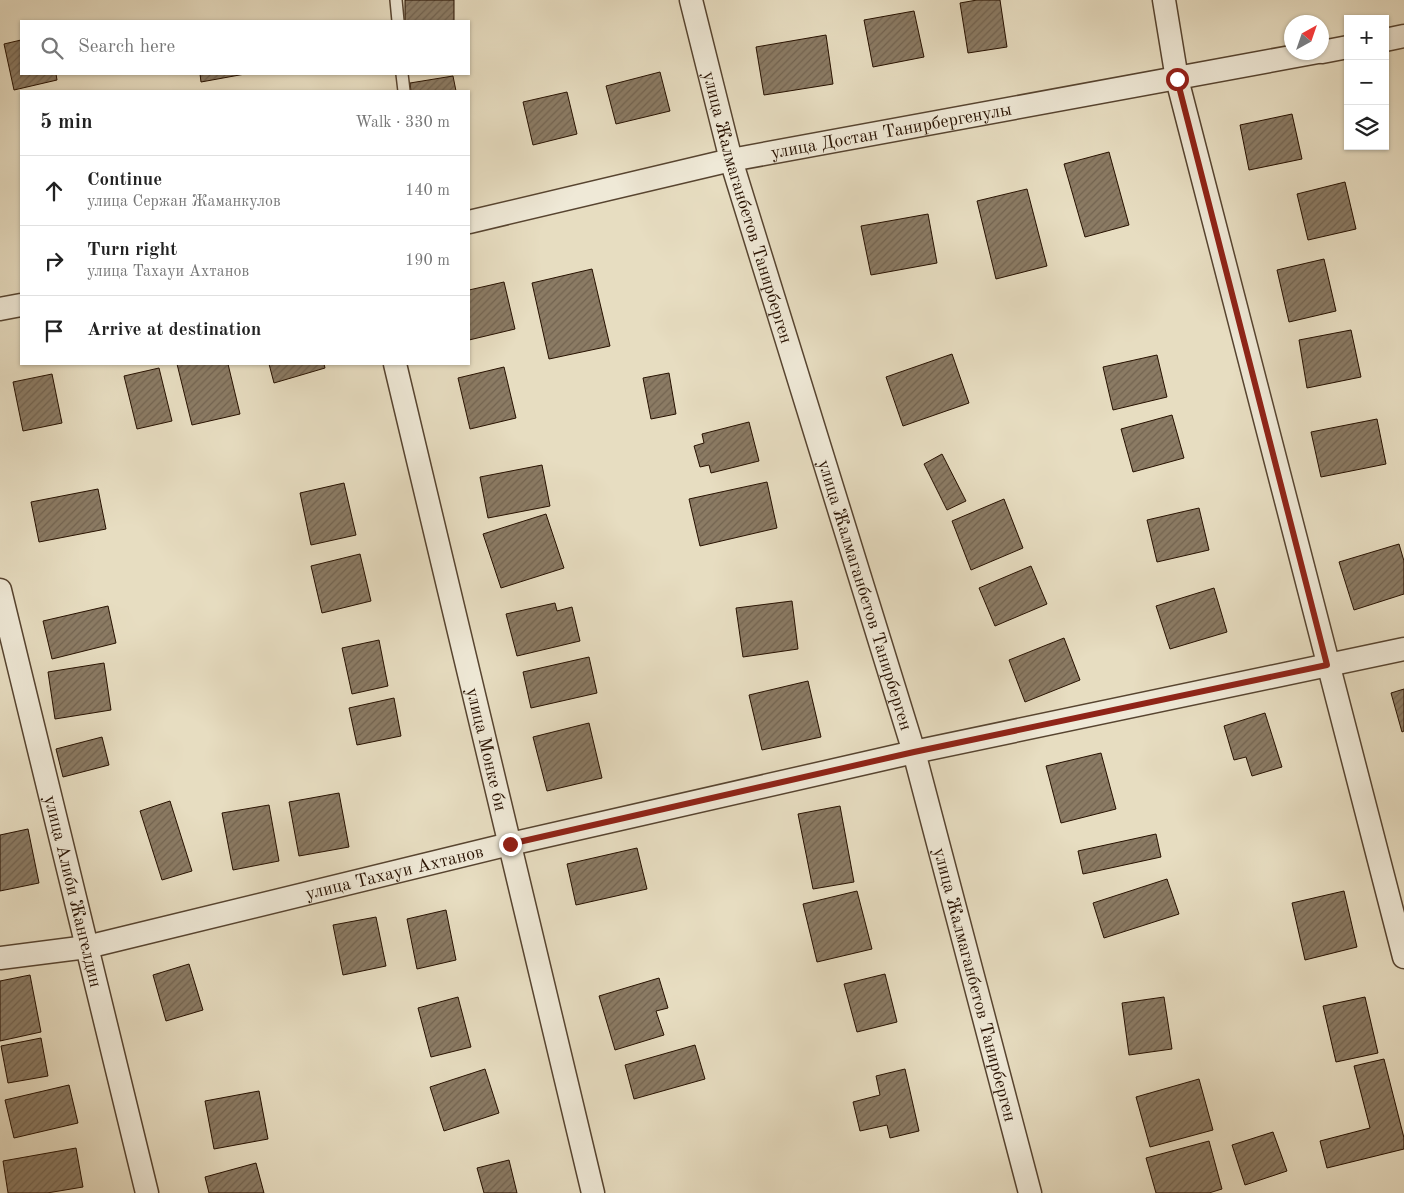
<!DOCTYPE html>
<meta charset="utf-8">
<style>
body{margin:0;font-family:"Old Standard TT",serif;background:#f2f2f2;color:#222}
.controls{position:absolute;right:15px;top:15px;display:grid;overflow:hidden;border-radius:0px;box-shadow:0 1px 4px #0004}
.controls button{width:45px;height:45px;display:grid;place-items:center;padding:0;border:0;border-bottom:1px solid #e0e0e0;background:#fff;color:#222;font:25px sans-serif}
.compass{position:absolute;left:1284px;top:15px;width:45px;height:45px;border-radius:50%;background:#fff;box-shadow:0 1px 4px #0004;rotate:40deg}
.stop{position:absolute;width:15px;height:15px;margin:-11px;border:4px solid #8f2418;border-radius:50%;background:#fff}
.stop.end{background:#8f2418;border-color:#fff;box-shadow:0 1px 5px #0008}
.list{margin:0;padding:0;list-style:none}
h2{display:flex;justify-content:space-between;align-items:center;height:65px;margin:0;padding:0 20px;font-size:21px}
h2 small{font-size:16px;font-weight:400;color:#767676}
.list li{display:grid;grid-template-columns:32px 1fr auto;gap:15px;align-items:center;box-sizing:border-box;height:70px;padding:0 20px;border-top:1px solid #e0e0e0}
.list b{display:block;font-size:19px;white-space:nowrap}
.list p{margin:0;font-size:16px;white-space:nowrap;color:#767676}
.list em{font-size:16px;font-style:normal;color:#767676}
.icon{flex:none;width:28px;height:28px;fill:none;stroke:currentColor;stroke-width:2;stroke-linecap:round;stroke-linejoin:round}
.map{position:relative;flex:none;width:1404px;height:1193px;overflow:hidden}
.search{position:absolute;background:#fff;box-shadow:0 1px 4px #0004;left:20px;top:20px;width:450px;height:55px;display:flex;align-items:center;gap:12px;box-sizing:border-box;padding:0 18px;border-radius:0px;color:#767676;font-size:19px}
.panel{position:absolute;background:#fff;box-shadow:0 1px 4px #0004;left:20px;top:90px;width:450px;height:275px;border-radius:0px}
.map>svg:first-child{display:block}
.building{fill:url(#building-hatch);stroke:#271100}
.lines{fill:none;stroke-linecap:round;stroke-linejoin:round}
.service-casing{stroke:#574430;stroke-width:14}
.minor-casing{stroke:#574430;stroke-width:25}
.service{stroke:#efe9d7;stroke-width:11}
.minor{stroke:#efe9d7;stroke-width:22}
.route{stroke:#8f2418;stroke-width:6}
.labels{text-anchor:middle;stroke-width:4;stroke-linejoin:round;paint-order:stroke}
.street-label{font-size:18px;fill:#271100;stroke:#efe9d7}
</style>
<div class="map">
<svg width="1404" height="1193" viewBox="0 0 1404 1193">
<defs>
<pattern id="building-hatch" width="6" height="6" patternUnits="userSpaceOnUse" patternTransform="scale(1.25)"><rect width="6" height="6" fill="#8b7b64"/><path d="M-1 1l2-2M0 6l6-6M5 7l2-2" fill="none" stroke="#726350"/></pattern>
</defs>
<rect width="100%" height="100%" fill="#e7ddc1"/>
<filter id="stains"><feTurbulence type="fractalNoise" baseFrequency=".004" numOctaves="4"/><feColorMatrix values="0 0 0 0 .2 0 0 0 0 .09 0 0 0 0 .02 0 0 0 .5 -.17"/></filter>
<radialGradient id="worn" r=".72"><stop offset=".6" stop-color="#630" stop-opacity="0"/><stop offset="1" stop-color="#630" stop-opacity=".3"/></radialGradient>
<path class="building" d="M 405,0 L 454,0 L 454,21 L 405,21 Z
M 977,0 L 1000,0 L 1007,47 L 968,53 L 960,3 Z
M 914,11 L 924,57 L 873,67 L 864,20 Z
M 826,35 L 833,84 L 764,95 L 756,47 Z
M 21,40 L 21,74 L 56,74 L 57,80 L 14,90 L 4,44 Z
M 660,72 L 670,111 L 616,124 L 606,86 Z
M 200,74 L 245,74 L 201,82 Z
M 453,76 L 456,91 L 411,91 L 410,83 Z
M 567,92 L 577,134 L 533,145 L 523,102 Z
M 1292,114 L 1302,159 L 1249,170 L 1240,125 Z
M 1109,152 L 1129,225 L 1085,237 L 1064,164 Z
M 1345,182 L 1356,229 L 1308,240 L 1297,194 Z
M 1027,189 L 1047,266 L 996,279 L 977,201 Z
M 928,214 L 937,263 L 871,275 L 861,226 Z
M 1324,259 L 1336,311 L 1289,322 L 1277,270 Z
M 592,269 L 610,346 L 549,359 L 532,283 Z
M 504,282 L 515,329 L 469,340 L 469,290 Z
M 1351,330 L 1361,377 L 1307,388 L 1299,340 Z
M 952,354 L 969,403 L 903,426 L 886,377 Z
M 1157,355 L 1167,397 L 1113,410 L 1103,367 Z
M 177,364 L 228,364 L 240,414 L 192,425 Z
M 269,364 L 324,364 L 325,368 L 274,383 Z
M 504,367 L 516,418 L 470,429 L 458,378 Z
M 159,368 L 172,421 L 137,429 L 124,376 Z
M 669,373 L 676,414 L 651,419 L 643,378 Z
M 52,374 L 62,423 L 23,431 L 13,382 Z
M 1172,415 L 1184,458 L 1133,472 L 1121,429 Z
M 1377,419 L 1386,464 L 1321,477 L 1311,432 Z
M 749,422 L 759,461 L 711,473 L 709,465 L 700,467 L 694,446 L 704,443 L 702,434 Z
M 942,454 L 966,501 L 947,510 L 924,464 Z
M 542,465 L 550,506 L 488,518 L 480,477 Z
M 767,482 L 777,528 L 700,546 L 689,499 Z
M 344,483 L 356,535 L 311,545 L 300,493 Z
M 98,489 L 106,529 L 39,542 L 31,502 Z
M 1004,499 L 1023,548 L 971,570 L 952,521 Z
M 1199,508 L 1209,550 L 1157,562 L 1147,520 Z
M 546,514 L 564,568 L 501,588 L 483,534 Z
M 1399,544 L 1404,561 L 1404,594 L 1354,610 L 1339,562 Z
M 360,554 L 371,601 L 322,613 L 311,566 Z
M 1031,566 L 1047,604 L 995,626 L 979,588 Z
M 1214,588 L 1227,632 L 1170,649 L 1156,606 Z
M 792,601 L 798,649 L 743,657 L 736,608 Z
M 555,603 L 557,611 L 572,607 L 580,641 L 517,656 L 506,614 Z
M 108,606 L 116,643 L 52,659 L 43,621 Z
M 1064,638 L 1080,680 L 1025,702 L 1009,660 Z
M 379,640 L 388,686 L 352,694 L 342,648 Z
M 589,657 L 597,693 L 531,708 L 523,672 Z
M 104,663 L 111,710 L 55,719 L 48,672 Z
M 808,681 L 821,737 L 762,750 L 749,695 Z
M 1404,689 L 1404,731 L 1402,732 L 1391,693 Z
M 394,698 L 401,736 L 357,745 L 349,708 Z
M 1265,713 L 1282,767 L 1252,776 L 1246,757 L 1234,760 L 1224,726 Z
M 589,723 L 602,778 L 547,791 L 533,737 Z
M 102,737 L 109,765 L 63,777 L 56,749 Z
M 1101,753 L 1116,809 L 1061,823 L 1046,766 Z
M 339,793 L 349,847 L 299,856 L 289,802 Z
M 170,801 L 192,871 L 162,880 L 140,811 Z
M 269,805 L 279,861 L 233,870 L 222,813 Z
M 840,806 L 854,882 L 813,889 L 798,814 Z
M 28,829 L 39,883 L 0,891 L 0,835 Z
M 1156,834 L 1161,857 L 1083,874 L 1078,851 Z
M 637,848 L 647,889 L 576,905 L 567,864 Z
M 1167,879 L 1179,914 L 1104,938 L 1093,903 Z
M 857,891 L 872,949 L 817,962 L 803,904 Z
M 1344,891 L 1357,947 L 1305,960 L 1292,903 Z
M 446,910 L 456,960 L 417,969 L 407,919 Z
M 376,917 L 386,966 L 343,975 L 333,925 Z
M 189,964 L 203,1010 L 166,1021 L 153,975 Z
M 885,974 L 897,1022 L 857,1032 L 844,984 Z
M 30,975 L 41,1032 L 0,1041 L 0,981 Z
M 659,978 L 668,1008 L 656,1011 L 664,1035 L 615,1050 L 599,996 Z
M 458,997 L 471,1047 L 431,1057 L 418,1008 Z
M 1164,997 L 1172,1049 L 1129,1055 L 1122,1003 Z
M 1365,997 L 1378,1053 L 1336,1062 L 1323,1006 Z
M 41,1038 L 48,1076 L 8,1083 L 1,1046 Z
M 695,1045 L 705,1079 L 634,1099 L 625,1065 Z
M 1384,1059 L 1404,1138 L 1404,1149 L 1327,1168 L 1320,1141 L 1370,1128 L 1354,1066 Z
M 485,1069 L 499,1113 L 444,1131 L 430,1087 Z
M 905,1069 L 919,1131 L 890,1138 L 887,1125 L 860,1131 L 853,1102 L 880,1095 L 876,1076 Z
M 1199,1079 L 1213,1130 L 1150,1147 L 1136,1097 Z
M 69,1085 L 78,1123 L 14,1138 L 5,1100 Z
M 259,1091 L 268,1139 L 214,1149 L 205,1101 Z
M 1273,1132 L 1287,1171 L 1245,1185 L 1232,1145 Z
M 1209,1141 L 1222,1189 L 1209,1193 L 1156,1193 L 1146,1158 Z
M 76,1148 L 83,1187 L 47,1193 L 8,1193 L 3,1161 Z
M 509,1160 L 517,1193 L 484,1193 L 477,1168 Z
M 256,1163 L 264,1193 L 209,1193 L 205,1177 Z"/>
<g class="lines">
<g class="service-casing">
<path id="service" d="M 396,0 L 398,21
M 402,74 L 404,91"/>
</g>
<g class="minor-casing">
<g id="minor">
<path id="s1" d="M 691,0 L 731,160 L 914,752 L 1030,1193"/>
<path d="M 1164,0 L 1177,79 L 1404,957"/>
<path d="M 1385,40 L 1404,36"/>
<path d="M 1322,52 L 1348,47"/>
<path id="s2" d="M 469,222 L 731,160 L 1318,52"/>
<path d="M 0,309 L 21,305"/>
<path id="s3" d="M 395,364 L 593,1193"/>
<path id="s4" d="M 0,590 L 147,1193"/>
<path id="s5" d="M 0,958 L 87,947 L 510,844 L 914,752 L 1404,649"/>
</g>
</g>
<use href="#service" class="service"/>
<use href="#minor" class="minor"/>
</g>
<g class="lines">
<path class="route" d="M 510,844 L 914,752 L 1327,665 L 1177,79"/>
</g>
<g class="labels">
<g class="street-label">
<text dy="6" stroke="none"><textPath href="#s2" startOffset="432">улица Достан Танирбергенулы</textPath></text>
<text dy="6" stroke="none"><textPath href="#s1" startOffset="215">улица Жалмаганбетов Танирберген</textPath></text>
<text dy="6" stroke="none"><textPath href="#s1" startOffset="620">улица Жалмаганбетов Танирберген</textPath></text>
<text dy="6" stroke="none"><textPath href="#s3" startOffset="396">улица Монке би</textPath></text>
<text dy="6" stroke="none"><textPath href="#s5" startOffset="404">улица Тахауи Ахтанов</textPath></text>
<text dy="6" stroke="none"><textPath href="#s4" startOffset="310">улица Алиби Жангелдин</textPath></text>
<text dy="6" stroke="none"><textPath href="#s1" startOffset="1025">улица Жалмаганбетов Танирберген</textPath></text>
</g>
</g>
<rect width="100%" height="100%" filter="url(#stains)"/>
<rect width="100%" height="100%" fill="url(#worn)"/>
</svg>
<div class="controls">
<button>+</button>
<button>−</button>
<button><svg class="icon" aria-label="layers" viewBox="0 0 24 24"><path d="M12 4l9 5-9 5-9-5zM3 14l9 5 9-5"/></svg></button>
</div>
<svg class="compass" viewBox="-18 -18 36 36"><path d="M0-13l5 13h-10z" fill="#e53935"/><path d="M0 13l5-13h-10z" fill="#767676"/></svg>
<div class="stop" style="left:1177px;top:79px"></div>
<div class="stop end" style="left:510px;top:844px"></div>
<div class="search"><svg class="icon" aria-label="search" viewBox="0 0 24 24"><circle cx="10" cy="10" r="6"/><path d="M15 15l6 6"/></svg>Search here</div>
<section class="panel">
<h2>5 min<small>Walk · 330 m</small></h2>
<ul class="list">
<li><svg class="icon" aria-label="ahead" viewBox="0 0 24 24"><path d="M12 20V5M6 11l6-6 6 6"/></svg><div><b>Continue</b><p>улица Сержан Жаманкулов</p></div><em>140 m</em></li>
<li><svg class="icon" aria-label="right" viewBox="0 0 24 24"><path d="M7 20v-9h11M14 6l5 5-5 5"/></svg><div><b>Turn right</b><p>улица Тахауи Ахтанов</p></div><em>190 m</em></li>
<li><svg class="icon" aria-label="arrive" viewBox="0 0 24 24"><path d="M6 21V4h12l-3 4 3 4H6"/></svg><div><b>Arrive at destination</b></div></li>
</ul>
</section>
</div>
